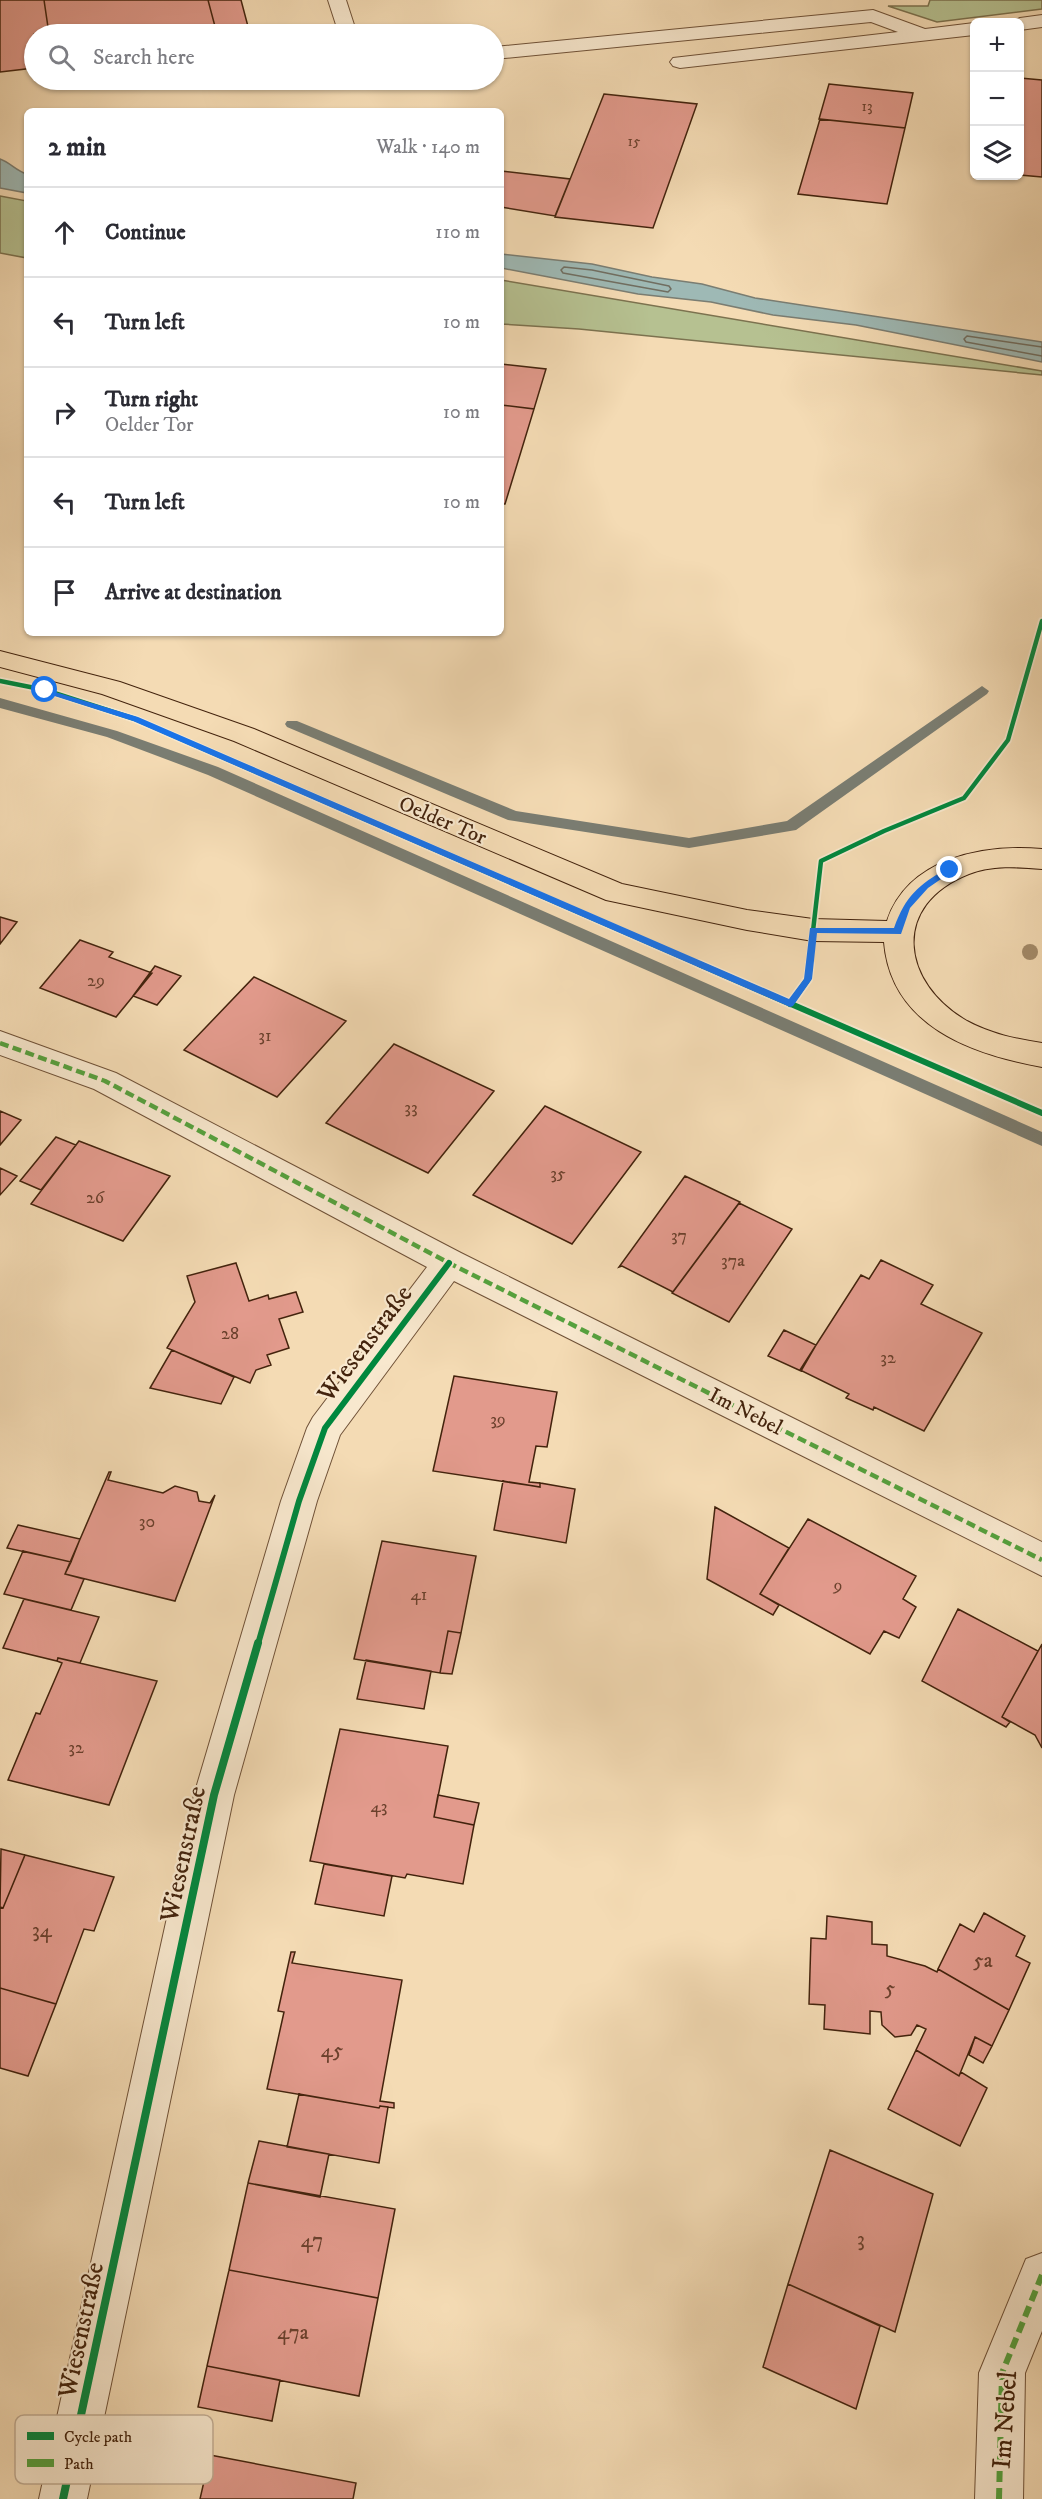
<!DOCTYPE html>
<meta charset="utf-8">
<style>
body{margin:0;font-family:"IM FELL DW Pica",serif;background:#f7f7f7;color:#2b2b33}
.controls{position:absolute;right:18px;top:18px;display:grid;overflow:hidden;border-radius:9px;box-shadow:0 2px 4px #0004}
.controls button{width:54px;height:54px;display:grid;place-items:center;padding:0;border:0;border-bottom:2px solid #e1e1e2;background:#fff;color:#2b2b33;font:30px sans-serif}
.stop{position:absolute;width:18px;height:18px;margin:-14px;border:4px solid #1a73e8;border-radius:50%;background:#fff}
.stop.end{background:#1a73e8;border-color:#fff;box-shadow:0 2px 6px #0008}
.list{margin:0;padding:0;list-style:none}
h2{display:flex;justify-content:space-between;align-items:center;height:78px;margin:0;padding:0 24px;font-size:26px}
h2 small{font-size:20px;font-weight:400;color:#7c7c81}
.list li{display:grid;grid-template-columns:39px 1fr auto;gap:18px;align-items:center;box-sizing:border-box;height:90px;padding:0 24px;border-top:2px solid #e1e1e2}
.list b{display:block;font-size:22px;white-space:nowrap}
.list p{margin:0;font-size:20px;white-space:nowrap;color:#7c7c81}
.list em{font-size:20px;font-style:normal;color:#7c7c81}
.icon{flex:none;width:33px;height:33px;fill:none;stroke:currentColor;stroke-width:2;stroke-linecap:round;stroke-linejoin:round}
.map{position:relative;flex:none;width:1042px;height:2499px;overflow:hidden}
.search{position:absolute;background:#fff;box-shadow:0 2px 4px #0004;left:24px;top:24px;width:480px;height:66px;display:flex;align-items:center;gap:15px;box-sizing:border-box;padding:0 21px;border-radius:33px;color:#7c7c81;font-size:22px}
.panel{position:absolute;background:#fff;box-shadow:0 2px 4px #0004;left:24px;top:108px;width:480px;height:528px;border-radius:9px}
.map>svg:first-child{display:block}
.green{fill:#b6c191;stroke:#7c724f;stroke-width:1.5}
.water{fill:#9eb9b5;stroke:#7a7d72;stroke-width:1.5}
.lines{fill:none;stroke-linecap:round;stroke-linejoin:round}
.shore{stroke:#706e61;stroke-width:1.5}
.stream{fill:#7a7d72;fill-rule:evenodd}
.building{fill:#e29a8c;stroke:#43230d;stroke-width:1.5}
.minor-casing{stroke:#6f5137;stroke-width:2}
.major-casing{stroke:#43230d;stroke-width:2}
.minor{fill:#f8e8ce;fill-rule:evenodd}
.major{fill:#f4dbb4;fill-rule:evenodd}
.quiet-far1{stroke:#55a23e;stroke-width:4.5;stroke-dasharray:9 4.5;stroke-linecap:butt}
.quiet{stroke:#55a23e;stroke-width:6;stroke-dasharray:11 6;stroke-linecap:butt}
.cycleway-far2-casing{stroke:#f8e8ce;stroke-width:8}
.cycleway-far1-casing{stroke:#f8e8ce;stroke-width:10}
.cycleway-casing{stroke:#f8e8ce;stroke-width:11}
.cycleway-far2{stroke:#00873e;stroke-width:4.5}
.cycleway-far1{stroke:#00873e;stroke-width:6}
.cycleway{stroke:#00873e;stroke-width:8}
.tree{fill:#a38b6a}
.route{fill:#1a73e8}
.labels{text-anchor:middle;stroke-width:4.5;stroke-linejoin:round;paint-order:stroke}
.far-number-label{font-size:15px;fill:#6b412d}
.number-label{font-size:18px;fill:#6b412d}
.street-label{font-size:21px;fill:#43230d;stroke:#f8e8ce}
.near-number-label{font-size:21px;fill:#6b412d}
.near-street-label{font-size:26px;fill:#43230d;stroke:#f8e8ce}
.key{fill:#f8e8ce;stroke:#c2ad94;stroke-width:1.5}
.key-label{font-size:16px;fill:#43230d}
</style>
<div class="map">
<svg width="1042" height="2499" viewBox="0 0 1042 2499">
<rect width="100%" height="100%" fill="#f4dbb4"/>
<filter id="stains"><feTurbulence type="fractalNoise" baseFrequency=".00333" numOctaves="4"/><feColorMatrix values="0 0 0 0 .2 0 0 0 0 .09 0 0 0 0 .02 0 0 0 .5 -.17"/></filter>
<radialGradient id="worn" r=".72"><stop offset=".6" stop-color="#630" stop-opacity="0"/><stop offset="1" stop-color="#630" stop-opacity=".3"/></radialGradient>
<path class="green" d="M 930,0 L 1042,0 L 1042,9 L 937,22 L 888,6 L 928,6 Z
M 0,196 L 27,201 L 27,258 L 0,253 Z
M 501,280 L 1042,371 L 1042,375 L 579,329 L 501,324 Z"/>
<path class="water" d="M 0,159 C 11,163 16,171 27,174 L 27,193 L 0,188 Z
M 501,254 L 592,264 L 652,277 L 702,284 L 755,298 L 1042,342 L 1042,362 L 856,325 L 773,315 L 711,302 L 638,294 L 501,268 Z"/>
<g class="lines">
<path class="shore" d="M 564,267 L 592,270 L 669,286 L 671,289 L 668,292 L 563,273 L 561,270 Z
M 1042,347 L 967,336 L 964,339 L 966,342 L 1042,356"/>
<path class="stream" d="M 982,686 L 989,691 L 987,694 L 796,830 L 689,848 L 508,820 L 287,727 L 285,724 L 287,721 L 297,721 L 516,811 L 689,838 L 787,821 Z
M 0,698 L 117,731 L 218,767 L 1042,1132 L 1042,1146 L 208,775 L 107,737 L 0,708 Z"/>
</g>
<path class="building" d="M 0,0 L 44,0 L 49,34 L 34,34 L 34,68 L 0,72 Z
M 44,0 L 208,0 L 217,34 L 49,34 Z
M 208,0 L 241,0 L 250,34 L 217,34 Z
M 1020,78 L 1042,80 L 1042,177 L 1020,175 Z
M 829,84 L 913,93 L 905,128 L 819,119 Z
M 604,94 L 697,104 L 653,228 L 555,217 Z
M 820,119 L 905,128 L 887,204 L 798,194 Z
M 501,171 L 570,179 L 555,216 L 501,207 Z
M 501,364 L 546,369 L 534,409 L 501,405 Z
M 501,405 L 534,409 L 505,504 L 501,504 Z
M 0,917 L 17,922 L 0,944 Z
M 80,940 L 113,952 L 109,957 L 152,973 L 116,1017 L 40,988 Z
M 155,966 L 181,976 L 157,1005 L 133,996 Z
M 254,977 L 346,1021 L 277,1097 L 184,1050 Z
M 394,1044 L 494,1091 L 428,1173 L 326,1123 Z
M 545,1106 L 641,1152 L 572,1244 L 473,1195 Z
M 0,1111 L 21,1120 L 0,1145 Z
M 56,1137 L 76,1145 L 41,1190 L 20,1181 Z
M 79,1141 L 170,1176 L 123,1241 L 31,1204 Z
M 0,1168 L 17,1176 L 0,1195 Z
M 685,1176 L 740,1202 L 673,1292 L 622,1266 L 619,1267 Z
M 739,1203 L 792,1229 L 729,1322 L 672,1293 Z
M 881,1260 L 933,1285 L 921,1304 L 982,1333 L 924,1431 L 874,1407 L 873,1410 L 846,1398 L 849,1394 L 800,1370 L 861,1275 L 869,1279 Z
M 236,1263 L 249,1301 L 268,1295 L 269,1299 L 296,1292 L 303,1312 L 279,1319 L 289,1348 L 267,1355 L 271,1365 L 256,1370 L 250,1383 L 167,1348 L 195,1302 L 187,1276 Z
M 784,1330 L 816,1345 L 801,1371 L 768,1356 Z
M 172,1350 L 234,1377 L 221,1404 L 150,1388 Z
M 454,1376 L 557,1392 L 547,1447 L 536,1446 L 529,1482 L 540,1483 L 540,1487 L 433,1471 Z
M 109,1472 L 111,1472 L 108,1480 L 163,1493 L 175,1486 L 197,1492 L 199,1501 L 210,1503 L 215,1495 L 175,1601 L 65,1574 Z
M 503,1481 L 540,1487 L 540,1483 L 575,1489 L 566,1543 L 494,1530 Z
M 715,1507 L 789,1548 L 760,1594 L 779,1605 L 773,1615 L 707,1579 Z
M 808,1519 L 916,1576 L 903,1599 L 916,1607 L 899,1638 L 884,1631 L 870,1654 L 760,1594 Z
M 18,1525 L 80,1539 L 71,1562 L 7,1548 Z
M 382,1541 L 476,1556 L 461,1633 L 448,1631 L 440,1673 L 354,1659 Z
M 23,1551 L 71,1562 L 65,1574 L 84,1579 L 71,1610 L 4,1594 Z
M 24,1599 L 99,1617 L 80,1663 L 58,1658 L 57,1661 L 3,1648 Z
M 958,1609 L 1038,1651 L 1002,1717 L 1010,1722 L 1006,1727 L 922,1681 Z
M 448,1631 L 461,1633 L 452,1674 L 440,1673 Z
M 1042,1644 L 1042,1748 L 1035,1735 L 1002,1717 Z
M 58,1658 L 157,1681 L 109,1805 L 8,1780 L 36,1713 L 40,1714 L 62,1663 L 57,1661 Z
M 366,1660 L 431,1671 L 424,1709 L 357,1699 Z
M 340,1729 L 448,1746 L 434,1817 L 474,1825 L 463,1884 L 407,1874 L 405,1878 L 310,1861 Z
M 438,1795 L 479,1803 L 474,1825 L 434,1817 Z
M 1,1849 L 25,1855 L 3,1908 L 0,1907 Z
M 25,1855 L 114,1877 L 94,1931 L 84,1929 L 56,2004 L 0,1988 L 0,1907 L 3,1908 Z
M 324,1864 L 392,1876 L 384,1916 L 315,1904 Z
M 984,1913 L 1025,1936 L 1016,1956 L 1030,1963 L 1009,2010 L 938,1969 L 960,1924 L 974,1932 Z
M 827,1916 L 872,1922 L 872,1944 L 887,1945 L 887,1956 L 925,1966 L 937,1972 L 938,1969 L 1009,2010 L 992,2046 L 975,2037 L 959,2076 L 916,2050 L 926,2029 L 917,2025 L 911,2035 L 895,2037 L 882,2025 L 881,2012 L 870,2011 L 870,2034 L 824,2029 L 825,2005 L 809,2004 L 811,1938 L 826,1939 Z
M 291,1952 L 295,1952 L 292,1963 L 402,1980 L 380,2101 L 394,2103 L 394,2108 L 380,2106 L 379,2108 L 267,2089 L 284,2012 L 278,2011 Z
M 0,1988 L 56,2004 L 28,2076 L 0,2068 Z
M 975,2037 L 992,2046 L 983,2063 L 969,2055 Z
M 916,2050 L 959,2076 L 961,2072 L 987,2088 L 960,2146 L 888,2109 Z
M 299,2094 L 379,2108 L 380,2106 L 388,2107 L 379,2163 L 287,2147 Z
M 259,2141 L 329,2154 L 320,2197 L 248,2183 Z
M 830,2150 L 933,2194 L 895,2332 L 788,2284 Z
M 248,2183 L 395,2209 L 378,2298 L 229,2270 Z
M 229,2270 L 378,2298 L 359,2396 L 207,2366 Z
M 788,2284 L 880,2326 L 856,2409 L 763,2367 Z
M 207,2366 L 280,2380 L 272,2421 L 198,2407 Z
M 210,2455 L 356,2483 L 353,2499 L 200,2499 Z"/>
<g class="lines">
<g class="minor-casing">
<path id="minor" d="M 328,0 L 346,0 L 357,34 L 339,34 Z
M 873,10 L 925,29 L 974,23 L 974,35 L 680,68 L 673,66 L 670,62 L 673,58 L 898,32 L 871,22 L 494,59 L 494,47 Z
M 1042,15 L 1042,27 L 1020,30 L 1020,22 L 1012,22 L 1020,18 Z
M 0,1031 L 116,1073 L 461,1253 L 1042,1542 L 1042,1576 L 454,1281 L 340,1435 L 317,1501 L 234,1795 L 87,2499 L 39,2499 L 194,1795 L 281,1501 L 307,1428 L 313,1417 L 427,1267 L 94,1089 L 0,1055 Z
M 1042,2253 L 1042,2331 L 1025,2373 L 1023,2499 L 975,2499 L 979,2373 L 1026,2259 Z"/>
</g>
<g class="major-casing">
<path id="major" d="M 0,651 L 120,682 L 254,729 L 622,884 L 747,910 L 813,919 L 887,921 C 908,858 983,844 1042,849 L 1042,869 C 1018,867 992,865 969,874 C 890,905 901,983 967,1021 C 991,1034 1016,1039 1042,1043 L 1042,1067 C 971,1054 891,1026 884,942 L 813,941 L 747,930 L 606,900 L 234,741 L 102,694 L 0,667 Z"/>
</g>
<use href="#minor" class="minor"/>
<use href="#major" class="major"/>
<path class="quiet-far1" d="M 0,1043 L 105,1081 L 449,1263 L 1042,1560"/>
<path class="quiet" d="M 999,2499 L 1002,2373 L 1042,2275"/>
<g class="cycleway-far2-casing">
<path id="cycleway-far2" d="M 0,681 L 45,690 L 135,719 L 702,966
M 809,966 L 821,861 L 884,831 L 964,798 L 1008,740 L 1042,621"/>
</g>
<g class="cycleway-far1-casing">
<path id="cycleway-far1" d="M 699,964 L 1042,1113
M 790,1004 L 808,979 L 810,964
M 258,1644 L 299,1501 L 325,1428 L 449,1263"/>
</g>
<g class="cycleway-casing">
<path id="cycleway" d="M 63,2499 L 214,1795 L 258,1643"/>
</g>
<use href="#cycleway-far2" class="cycleway-far2"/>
<use href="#cycleway-far1" class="cycleway-far1"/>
<use href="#cycleway" class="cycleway"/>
</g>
<circle class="tree" cx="1030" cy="952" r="8"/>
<path class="route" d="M 42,688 L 138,717 L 789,999 L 804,979 L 810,928 L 894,928 C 906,895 918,886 947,868 L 954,870 L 928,888 L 910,908 L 901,934 L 817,933 L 812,979 L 793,1006 L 790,1007 L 133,721 L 42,692 Z"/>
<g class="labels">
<g class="far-number-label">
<text x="867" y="111">13</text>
<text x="634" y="146">15</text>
</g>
<g class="number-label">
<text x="96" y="986">29</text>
<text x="265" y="1041">31</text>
<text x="411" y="1113">33</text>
<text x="558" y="1179">35</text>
<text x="95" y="1203">26</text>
<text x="679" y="1241">37</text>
<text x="733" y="1266">37a</text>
<text x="230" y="1339">28</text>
<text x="888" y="1363">32</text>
<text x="498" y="1425">39</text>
<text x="147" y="1527">30</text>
<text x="838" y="1591">9</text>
<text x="419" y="1600">41</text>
<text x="76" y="1753">32</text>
<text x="379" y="1812">43</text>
</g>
<g class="street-label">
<text transform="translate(443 820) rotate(23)" y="7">Oelder Tor</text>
<text transform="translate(746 1411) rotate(27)" y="7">Im Nebel</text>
</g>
<g class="near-number-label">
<text x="42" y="1937">34</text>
<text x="983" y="1967">5a</text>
<text x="890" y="1995">5</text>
<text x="332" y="2057">45</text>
<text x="861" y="2246">3</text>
<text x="312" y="2247">47</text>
<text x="293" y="2339">47a</text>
</g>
<g class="near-street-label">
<text transform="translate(364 1343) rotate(-53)" y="9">Wiesenstraße</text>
<text transform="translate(182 1854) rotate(-78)" y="9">Wiesenstraße</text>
<text transform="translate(80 2330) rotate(-78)" y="9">Wiesenstraße</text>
<text transform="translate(1004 2420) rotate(-86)" y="9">Im Nebel</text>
</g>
</g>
<rect x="15" y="2415" width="198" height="69" rx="9" class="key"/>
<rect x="27" y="2432" width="27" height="8" fill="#00873e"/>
<rect x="27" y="2459" width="27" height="8" fill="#55a23e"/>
<g class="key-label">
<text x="64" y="2442">Cycle path</text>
<text x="64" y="2469">Path</text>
</g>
<rect width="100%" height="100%" filter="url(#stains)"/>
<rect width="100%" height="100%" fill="url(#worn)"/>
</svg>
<div class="controls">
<button>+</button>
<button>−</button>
<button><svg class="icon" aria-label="layers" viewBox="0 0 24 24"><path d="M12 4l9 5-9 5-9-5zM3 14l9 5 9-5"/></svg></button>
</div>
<div class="stop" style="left:45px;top:690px"></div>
<div class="stop end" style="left:950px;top:870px"></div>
<div class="search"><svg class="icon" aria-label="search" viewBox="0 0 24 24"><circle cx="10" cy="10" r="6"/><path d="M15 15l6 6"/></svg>Search here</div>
<section class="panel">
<h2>2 min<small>Walk · 140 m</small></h2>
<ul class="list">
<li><svg class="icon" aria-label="ahead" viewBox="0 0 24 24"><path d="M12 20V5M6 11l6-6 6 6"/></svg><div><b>Continue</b></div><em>110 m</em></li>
<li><svg class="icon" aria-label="left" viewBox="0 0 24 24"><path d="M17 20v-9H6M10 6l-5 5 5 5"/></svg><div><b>Turn left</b></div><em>10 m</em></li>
<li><svg class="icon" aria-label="right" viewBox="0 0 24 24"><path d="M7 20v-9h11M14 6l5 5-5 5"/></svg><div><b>Turn right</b><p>Oelder Tor</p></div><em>10 m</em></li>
<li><svg class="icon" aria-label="left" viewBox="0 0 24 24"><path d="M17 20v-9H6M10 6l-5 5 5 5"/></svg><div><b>Turn left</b></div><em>10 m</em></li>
<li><svg class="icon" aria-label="arrive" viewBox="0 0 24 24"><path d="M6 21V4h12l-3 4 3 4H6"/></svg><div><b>Arrive at destination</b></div></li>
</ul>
</section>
</div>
